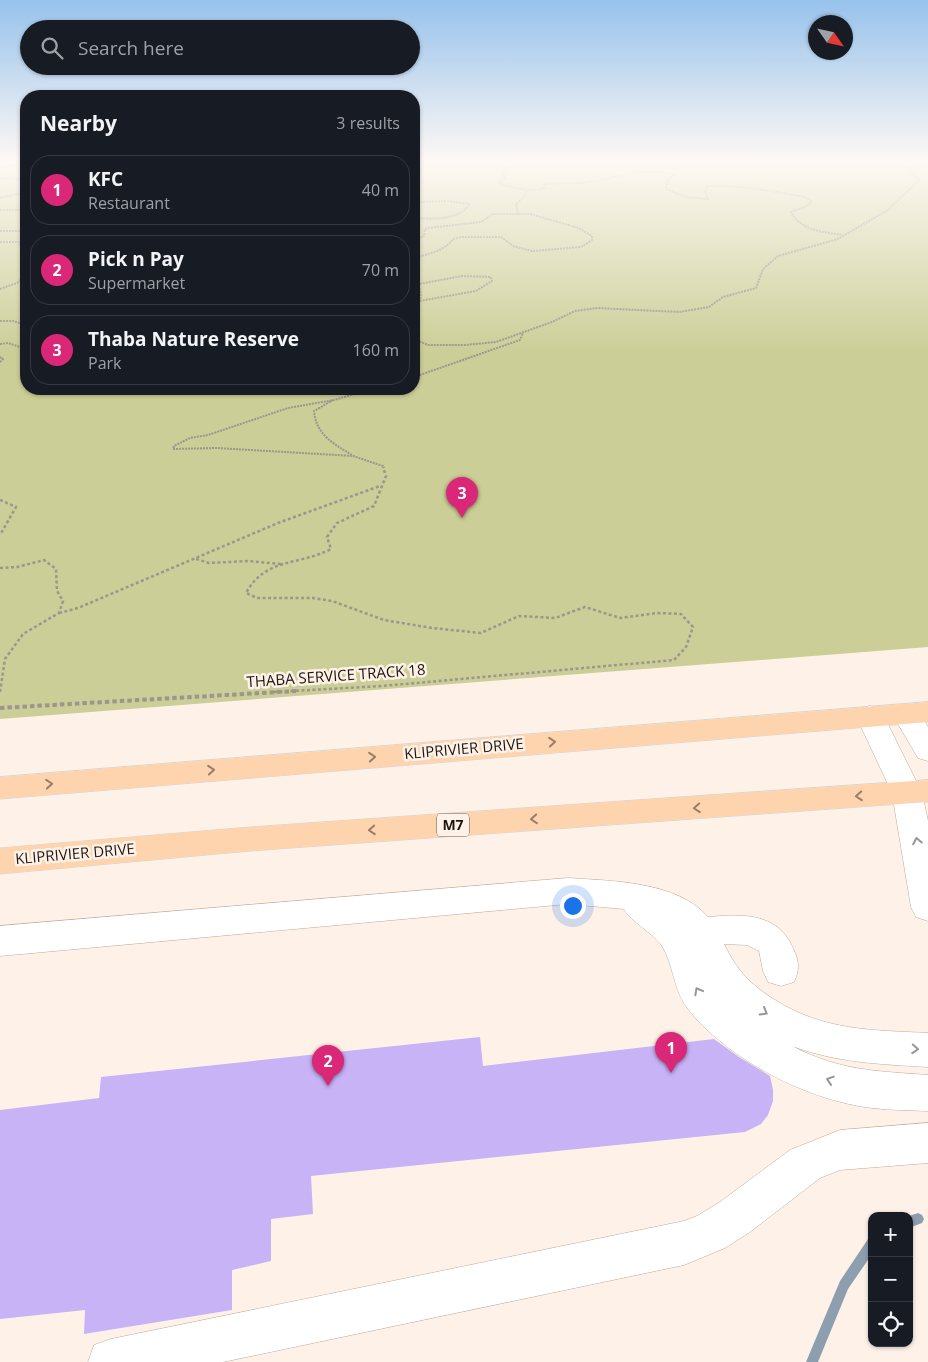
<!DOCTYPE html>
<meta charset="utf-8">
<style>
body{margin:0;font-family:"Open Sans",sans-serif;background:#242831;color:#f1f3f6}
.controls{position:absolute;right:15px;bottom:15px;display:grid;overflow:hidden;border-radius:10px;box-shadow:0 1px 4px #0004}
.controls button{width:45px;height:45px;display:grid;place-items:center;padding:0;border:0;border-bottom:1px solid #363941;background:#171b24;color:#f1f3f6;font:25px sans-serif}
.compass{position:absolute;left:808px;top:15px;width:45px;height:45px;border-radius:50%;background:#171b24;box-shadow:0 1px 4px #0004;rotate:124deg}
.you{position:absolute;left:572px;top:905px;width:18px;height:18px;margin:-12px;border:4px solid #fff;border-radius:50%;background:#1a73e8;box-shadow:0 0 0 8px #1a73e833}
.badge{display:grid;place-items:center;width:32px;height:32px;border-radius:50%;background:#db2777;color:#fff;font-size:16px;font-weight:700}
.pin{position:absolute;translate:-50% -41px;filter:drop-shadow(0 1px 2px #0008)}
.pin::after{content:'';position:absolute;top:26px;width:18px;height:15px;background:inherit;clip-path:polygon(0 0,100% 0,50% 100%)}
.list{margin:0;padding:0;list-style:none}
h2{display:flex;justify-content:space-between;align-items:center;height:65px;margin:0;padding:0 20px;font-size:21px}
h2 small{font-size:16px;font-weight:400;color:#9ea1a6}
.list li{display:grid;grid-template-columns:32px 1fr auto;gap:15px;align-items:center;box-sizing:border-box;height:70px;margin:0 10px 10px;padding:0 10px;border:1px solid #363941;border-radius:20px}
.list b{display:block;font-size:19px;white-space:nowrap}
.list p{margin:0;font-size:16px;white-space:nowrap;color:#9ea1a6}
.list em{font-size:16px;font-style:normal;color:#9ea1a6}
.icon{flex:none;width:28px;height:28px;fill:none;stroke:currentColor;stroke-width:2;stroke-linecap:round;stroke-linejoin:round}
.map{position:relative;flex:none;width:928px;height:1362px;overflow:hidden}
.search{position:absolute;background:#171b24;box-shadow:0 1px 4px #0004;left:20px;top:20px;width:400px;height:55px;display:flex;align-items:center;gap:12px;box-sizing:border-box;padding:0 18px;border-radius:28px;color:#9ea1a6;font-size:19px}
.panel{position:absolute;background:#171b24;box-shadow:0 1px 4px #0004;left:20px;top:90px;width:400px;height:305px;border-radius:20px}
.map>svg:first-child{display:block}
.green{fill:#cbce96}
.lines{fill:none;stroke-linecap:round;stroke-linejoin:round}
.stream{fill:#8d9eaf;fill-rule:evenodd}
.building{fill:#c7b3f6}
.minor-casing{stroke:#bcab9a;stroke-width:1}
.major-casing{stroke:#d6d5d4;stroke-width:1}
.path-far2{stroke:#9e958c;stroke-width:2;stroke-dasharray:2 1;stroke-linecap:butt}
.path-far1{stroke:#9e958c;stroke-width:2.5;stroke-dasharray:3 2.5;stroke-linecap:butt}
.path{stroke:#9e958c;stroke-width:4;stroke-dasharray:4.5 3;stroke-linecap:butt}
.minor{fill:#fff;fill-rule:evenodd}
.major{fill:#fed4ae;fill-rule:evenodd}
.oneway{stroke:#997e67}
.oneway2{stroke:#999693}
.labels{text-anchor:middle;stroke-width:5;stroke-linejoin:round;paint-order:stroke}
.shield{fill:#fef2e8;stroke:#605851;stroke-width:1}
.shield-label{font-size:14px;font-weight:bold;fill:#1d1610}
.street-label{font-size:15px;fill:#1d1610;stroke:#fef2e8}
</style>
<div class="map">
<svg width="928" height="1362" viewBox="0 0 928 1362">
<rect width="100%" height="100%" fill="#fef2e8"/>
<path class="green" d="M 0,162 L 26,162 L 26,389 L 414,389 L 414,162 L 928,162 L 928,647 L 0,719 Z"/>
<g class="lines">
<path class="stream" d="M 918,1213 L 922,1215 L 924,1219 L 922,1223 L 909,1228 L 909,1216 Z
M 872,1237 L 872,1254 L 848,1289 L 818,1362 L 806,1362 L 840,1281 L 868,1239 Z"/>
</g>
<path class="building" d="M 480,1037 L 483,1066 L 714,1039 L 739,1057 L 770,1076 L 773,1090 L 773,1101 L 768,1115 L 761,1124 L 745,1132 L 311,1176 L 313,1214 L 271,1219 L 271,1261 L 232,1270 L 232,1310 L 84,1334 L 85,1310 L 0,1319 L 0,1110 L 99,1098 L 101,1077 Z"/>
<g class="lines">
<g class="minor-casing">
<path id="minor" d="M 906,704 L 916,707 L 928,727 L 928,761 L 918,758 L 892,714 L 896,707 Z
M 870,706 L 880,709 L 884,716 L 922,793 L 928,821 L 928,921 L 916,917 L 911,907 L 892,793 L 856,716 L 860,709 Z
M 568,878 C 611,881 677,881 708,917 C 742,914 777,912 793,948 C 799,961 800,969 794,982 L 781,986 L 768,982 L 763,971 L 759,951 L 747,945 L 724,944 C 738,972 750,984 775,1000 C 824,1031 872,1030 928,1033 L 928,1067 C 880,1064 838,1063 792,1046 C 840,1071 876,1071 928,1075 L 928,1111 C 902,1110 874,1110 849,1104 C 793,1092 723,1054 688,1009 C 673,990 674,965 662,946 C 652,932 631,922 624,909 L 568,904 L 0,956 L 0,926 Z
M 928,1123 L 928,1163 L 840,1170 L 820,1178 L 750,1232 L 725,1248 L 684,1265 L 223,1362 L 88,1362 L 94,1345 L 111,1339 L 684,1221 L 697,1216 L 720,1202 L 790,1150 L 840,1130 Z"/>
</g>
<g class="major-casing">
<path id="major" d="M 928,702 L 928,722 L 0,799 L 0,777 Z
M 928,780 L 928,802 L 250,851 L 0,874 L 0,848 L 250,827 Z"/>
</g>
<path class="path-far2" d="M 522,162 L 506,169 L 503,174 L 505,178 L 499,182 L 502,185 L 527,190 L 543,189 L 545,184 C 559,183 574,184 588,182 C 617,178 645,166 674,175 L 668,179 L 666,189 L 686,197 L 708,199 L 705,192 L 707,186 C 740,185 772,191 805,197 L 811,201 L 809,205 L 791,212 C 801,231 824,232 843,235
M 0,168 L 26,162
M 0,178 L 26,180
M 0,198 L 26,192
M 414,202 L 446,201 L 470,204 C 458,221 433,219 414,218
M 0,210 L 26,210
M 518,215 L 516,204 L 525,196 L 527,190
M 0,231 L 26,231
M 26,240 L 19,245 L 26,248
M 414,240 L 424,236 L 425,229 L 428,228 L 481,222 L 493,214 L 530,214 L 579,228 L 592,236 L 592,240 L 581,247 L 532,251 L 513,246 L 501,237 L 461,237 L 453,239 C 445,251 428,254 414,258
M 0,242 L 21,242
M 414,268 L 421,294 L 420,299
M 414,285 L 462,276 L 491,277 L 492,281 L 476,291 L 414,302
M 0,289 L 17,283 L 26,275
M 0,321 L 13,321 L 26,325
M 414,339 L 428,345 L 465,345 L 496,342 L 552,322 L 575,311 L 597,308 L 679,312 L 709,307 L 723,297 L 756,288 L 763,269 L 778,256 L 838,239 L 888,210 L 919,180 L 902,162
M 0,344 L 8,343 L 26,349
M 0,357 L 3,359 L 0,362
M 414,377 L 520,340 L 523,333
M 372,389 L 334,400 L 288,408 L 208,435 L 190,438 L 174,446 L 173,449 L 217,448 L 353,456 L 383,466 L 384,468
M 333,400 L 314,411 C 316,435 334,444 352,455"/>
<path class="path-far1" d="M 0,500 L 16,507 L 0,535
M 196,559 L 209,563 L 249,561 L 281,564
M 0,568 L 17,567 L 44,560 L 56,569 L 57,591 L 63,601 L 59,613 L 23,634 L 5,659 L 0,692
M 59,613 L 78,608 L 278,523 L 380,486
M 274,692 L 382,686 L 674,660 L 686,647 L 693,627 L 681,614 L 657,613 L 620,618 L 585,607 L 555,618 L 519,616 L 481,633 L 432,628 L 384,620 L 332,601 L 313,598 L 257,598 L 246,593 C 266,557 298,566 331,549 L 327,537 L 337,523 L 374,506 L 386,476 L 383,467"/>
<path class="path" d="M 0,708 L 296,691"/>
<use href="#minor" class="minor"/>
<use href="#major" class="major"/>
</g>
<defs><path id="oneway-chevron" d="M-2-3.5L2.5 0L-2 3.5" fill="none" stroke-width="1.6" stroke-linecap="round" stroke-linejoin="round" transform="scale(1.25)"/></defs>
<g class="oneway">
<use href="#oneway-chevron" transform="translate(552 742) rotate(-5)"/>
<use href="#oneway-chevron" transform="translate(372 757) rotate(-5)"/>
<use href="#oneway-chevron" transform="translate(211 770) rotate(-5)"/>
<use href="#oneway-chevron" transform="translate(49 784) rotate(-5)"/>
<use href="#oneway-chevron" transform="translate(859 796) rotate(176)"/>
<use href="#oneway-chevron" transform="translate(697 808) rotate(176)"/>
<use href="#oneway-chevron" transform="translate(534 819) rotate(176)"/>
<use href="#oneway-chevron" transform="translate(372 830) rotate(176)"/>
</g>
<g class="oneway2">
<use href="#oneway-chevron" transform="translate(917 841) rotate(-101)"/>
<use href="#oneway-chevron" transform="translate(698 991) rotate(-118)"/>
<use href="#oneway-chevron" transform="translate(764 1012) rotate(30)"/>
<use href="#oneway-chevron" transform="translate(915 1049) rotate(4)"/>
<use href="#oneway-chevron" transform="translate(830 1080) rotate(-162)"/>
</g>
<linearGradient id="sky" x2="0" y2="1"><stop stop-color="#97c2ec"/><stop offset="0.46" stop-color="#fff9f5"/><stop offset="1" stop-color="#fff9f5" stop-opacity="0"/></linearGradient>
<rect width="928" height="353" fill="url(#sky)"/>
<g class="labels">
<rect class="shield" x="437" y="813.5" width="32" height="23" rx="4"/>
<g class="shield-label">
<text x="453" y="830">M7</text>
</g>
<g class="street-label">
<text transform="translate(336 676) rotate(-4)" y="5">THABA SERVICE TRACK 18</text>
<text transform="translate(464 749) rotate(-5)" y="5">KLIPRIVIER DRIVE</text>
<text transform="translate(75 854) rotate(-5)" y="5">KLIPRIVIER DRIVE</text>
</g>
</g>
</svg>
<div class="controls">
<button>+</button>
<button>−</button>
<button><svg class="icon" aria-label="locate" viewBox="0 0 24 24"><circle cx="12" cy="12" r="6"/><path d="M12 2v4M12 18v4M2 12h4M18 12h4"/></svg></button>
</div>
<svg class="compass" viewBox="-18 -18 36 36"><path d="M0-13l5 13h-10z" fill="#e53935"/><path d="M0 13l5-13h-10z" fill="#9ea1a6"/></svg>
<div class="you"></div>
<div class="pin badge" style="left:671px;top:1073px">1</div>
<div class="pin badge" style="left:328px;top:1086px">2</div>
<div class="pin badge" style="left:462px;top:518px">3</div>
<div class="search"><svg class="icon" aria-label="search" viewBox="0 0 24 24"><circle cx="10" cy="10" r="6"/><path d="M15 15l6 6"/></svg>Search here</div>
<section class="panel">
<h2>Nearby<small>3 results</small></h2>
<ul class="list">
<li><span class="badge">1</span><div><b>KFC</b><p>Restaurant</p></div><em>40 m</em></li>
<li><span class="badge">2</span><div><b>Pick n Pay</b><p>Supermarket</p></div><em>70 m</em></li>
<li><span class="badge">3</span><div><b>Thaba Nature Reserve</b><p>Park</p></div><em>160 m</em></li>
</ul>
</section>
</div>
